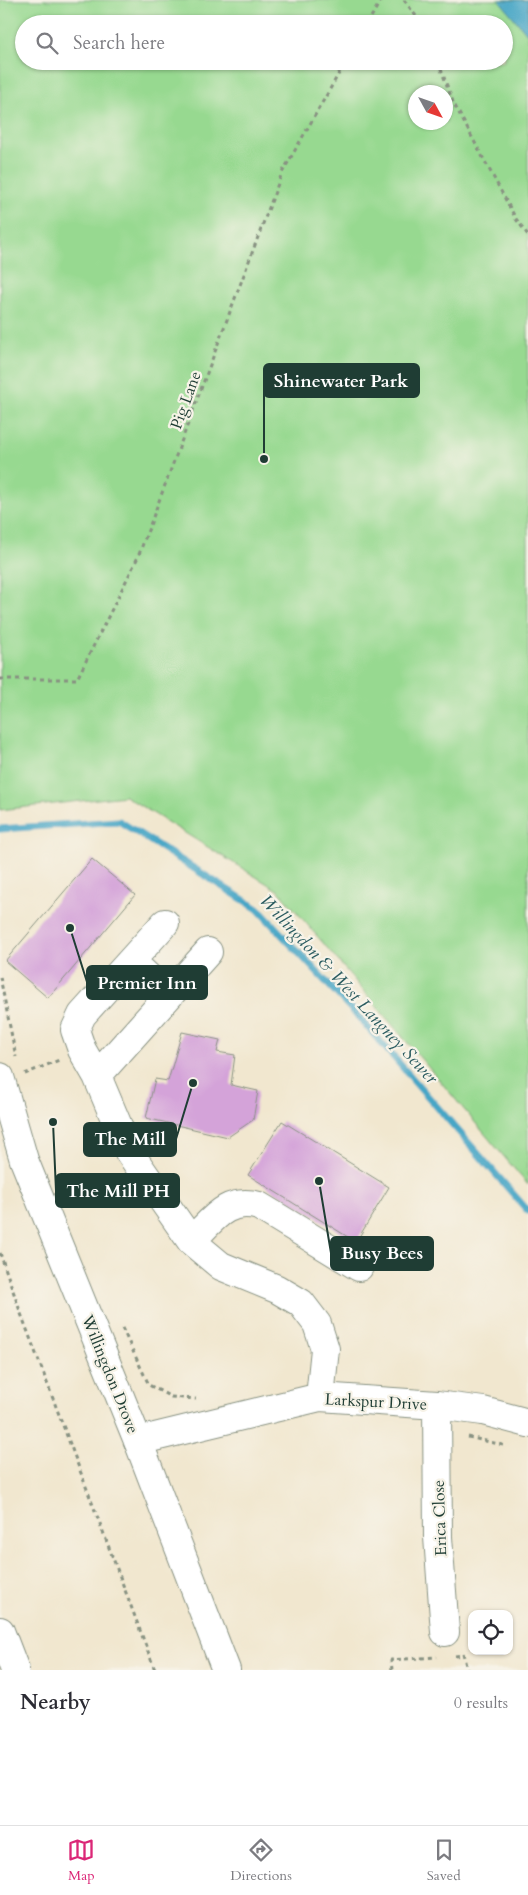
<!DOCTYPE html>
<style>
body{margin:0;font-family:Cardo,serif;background:#f2f2f3;color:#2b2b33}
.controls{position:absolute;right:15px;bottom:15px;display:grid;overflow:hidden;border-radius:10px;box-shadow:0 1px 4px #0004}
.controls button{width:45px;height:45px;display:grid;place-items:center;padding:0;border:0;border-bottom:1px solid #e1e1e2;background:#fff;color:#2b2b33;font:25px sans-serif}
.compass{position:absolute;left:408px;top:85px;width:45px;height:45px;border-radius:50%;background:#fff;box-shadow:0 1px 4px #0004;rotate:130deg}
.list{margin:0;padding:0;list-style:none}
h2{display:flex;justify-content:space-between;align-items:center;height:65px;margin:0;padding:0 20px;font-size:21px}
h2 small{font-size:16px;font-weight:400;color:#7c7c81}
.icon{flex:none;width:28px;height:28px;fill:none;stroke:currentColor;stroke-width:2;stroke-linecap:round;stroke-linejoin:round}
.map{position:relative;flex:none;width:528px;height:1670px;overflow:hidden}
.search{position:absolute;background:#fff;box-shadow:0 1px 4px #0004;left:15px;right:15px;top:15px;height:55px;display:flex;align-items:center;gap:12px;box-sizing:border-box;padding:0 18px;border-radius:28px;color:#7c7c81;font-size:19px}
.sheet{height:155px;background:#fff}
nav{display:flex;justify-content:space-around;align-items:center;box-sizing:border-box;height:70px;border-top:1px solid #e1e1e2;background:#fff;font-size:14px;color:#7c7c81}
nav a{display:grid;justify-items:center;gap:2px}
nav .on{color:#db2777}
.map>svg:first-child{display:block}
.green{fill:#97d990;stroke:#5b8b62;fill-rule:evenodd}
.water{fill:#47a6c6;stroke:#33727d}
.lines{fill:none;stroke-linecap:round;stroke-linejoin:round}
.stream{stroke:#47a6c6;stroke-width:7}
.building{fill:#d4a3d9}
.minor-casing{stroke:#889282;stroke-width:30}
.major-casing{stroke:#889282;stroke-width:30}
.path{stroke:#889282;stroke-width:3;stroke-dasharray:4 4;stroke-linecap:butt}
.minor{stroke:#fff;stroke-width:28}
.major{stroke:#fff;stroke-width:28}
.labels{text-anchor:middle;stroke-width:4.5;stroke-linejoin:round;paint-order:stroke}
.street-label{font-size:16px;fill:#1f3d34;stroke:#f7f3e8}
.water-label{font-size:18px;font-style:italic;fill:#2b5c60;stroke:#f7f3e8}
.leader{fill:none;stroke:#1f3d34;stroke-width:2}
.callout-dot{fill:#1f3d34;stroke:#f7f3e8;stroke-width:2}
.callout{fill:#1f3d34;stroke:#1f3d34;stroke-width:2}
.callout-label{font-size:18px;text-anchor:middle;font-weight:bold;fill:#fff}
</style>
<div class="map">
<svg width="528" height="1670" viewBox="0 0 528 1670">
<rect width="100%" height="100%" fill="#f7f3e8"/>
<filter id="ink" filterUnits="userSpaceOnUse"><feTurbulence type="fractalNoise" baseFrequency=".02" numOctaves="2"/><feDisplacementMap in="SourceGraphic" scale="10" xChannelSelector="R" yChannelSelector="G"/><feConvolveMatrix kernelMatrix="1 2 1 2 8 2 1 2 1" color-interpolation-filters="sRGB"/></filter>
<filter id="wash" filterUnits="userSpaceOnUse"><feTurbulence type="fractalNoise" baseFrequency=".0096" numOctaves="4" result="noise"/><feDisplacementMap in="SourceGraphic" scale="20" xChannelSelector="R" yChannelSelector="G"/><feGaussianBlur stdDeviation="1.12" result="paint"/><feColorMatrix in="noise" values="0 0 0 0 0 0 0 0 0 0 0 0 0 0 0 0 0 1.4 0 .05"/><feComposite in="paint" operator="in"/></filter>
<g filter="url(#wash)">
<rect width="100%" height="100%" fill="#f1e7cf"/>
<path class="green" d="M 0,0 L 528,0 L 528,1185 L 279,891 L 125,796 L 0,810 ZM 24,24 L 504,24 L 504,61 L 24,61 ZM 416,92 L 446,92 L 446,122 L 416,122 Z"/>
<path class="water" d="M 499,0 L 528,0 L 528,35 Z"/>
<g class="lines">
<path class="stream" d="M 0,829 L 119,821 L 258,909 L 356,1014 L 528,1211"/>
</g>
<g id="blocks">
<path class="building" d="M 92,859 L 135,895 L 48,998 L 5,961 Z
M 182,1032 L 220,1040 L 217,1052 L 235,1055 L 231,1085 L 258,1091 L 253,1120 L 228,1137 L 146,1118 L 155,1079 L 168,1081 Z
M 282,1121 L 389,1187 L 356,1242 L 248,1175 Z"/>
</g>
</g>
<g filter="url(#ink)">
<use href="#blocks" fill-opacity="0" stroke="#889282" stroke-width="1"/>
<g class="lines">
<g class="minor-casing">
<path id="minor" d="M 165,923 L 82,1015 L 75,1030 L 82,1050 L 97,1076 L 129,1152 L 191,1241 L 221,1266 L 277,1289 L 301,1303 L 317,1324 L 325,1349 L 320,1397
M 131,961 L 168,996
M 97,1076 L 208,952
M 191,1241 C 213,1220 226,1197 259,1206 L 359,1267
M 437,1405 L 438,1537 L 445,1632
M 138,1441 L 320,1397 L 437,1405 L 483,1411 L 528,1423
M 0,1631 L 15,1670"/>
</g>
<g class="major-casing">
<path id="major" d="M 0,1077 L 24,1160 L 138,1441 L 226,1670"/>
</g>
<path class="path" d="M 404,0 L 422,24
M 367,24 L 381,0
M 438,61 L 453,102 L 516,219 L 528,235
M 0,679 L 77,679 L 138,557 L 282,173 L 346,61
M 0,977 L 16,1057
M 25,1074 L 59,1060
M 0,1253 L 20,1311 L 155,1670
M 122,1328 L 149,1385 L 171,1397 L 196,1399
M 468,1437 L 503,1445
M 463,1653 L 467,1670
M 455,1656 L 465,1655
M 392,1670 L 391,1660 L 437,1657"/>
<use href="#minor" class="minor"/>
<use href="#major" class="major"/>
</g>
</g>
<g class="labels">
<g class="street-label">
<text transform="translate(185 400) rotate(-70)" y="6">Pig Lane</text>
<text transform="translate(111 1374) rotate(68)" y="6">Willingdon Drove</text>
<text transform="translate(376 1401) rotate(3)" y="6">Larkspur Drive</text>
<text transform="translate(439 1518) rotate(-92)" y="6">Erica Close</text>
</g>
<g class="water-label">
<text transform="translate(349 989) rotate(47)" y="6">Willingdon &amp; West Langney Sewer</text>
</g>
</g>
<path class="leader" d="M264 459L264 381M70 928L87 982M193 1083L176 1139M53 1122L56 1191M319 1181L331 1253"/>
<g class="callout-dot">
<circle cx="264" cy="459" r="5"/>
<circle cx="70" cy="928" r="5"/>
<circle cx="193" cy="1083" r="5"/>
<circle cx="53" cy="1122" r="5"/>
<circle cx="319" cy="1181" r="5"/>
</g>
<g class="callout">
<rect x="264" y="364" width="155" height="33" rx="5"/>
<rect x="87" y="966" width="120" height="33" rx="5"/>
<rect x="84" y="1123" width="92" height="33" rx="5"/>
<rect x="56" y="1174" width="123" height="33" rx="5"/>
<rect x="331" y="1237" width="102" height="33" rx="5"/>
</g>
<g class="callout-label">
<text x="341" y="387">Shinewater Park</text>
<text x="147" y="989">Premier Inn</text>
<text x="130" y="1145">The Mill</text>
<text x="118" y="1197">The Mill PH</text>
<text x="382" y="1259">Busy Bees</text>
</g>
</svg>
<div class="controls">
<button><svg class="icon" aria-label="locate" viewBox="0 0 24 24"><circle cx="12" cy="12" r="6"/><path d="M12 2v4M12 18v4M2 12h4M18 12h4"/></svg></button>
</div>
<svg class="compass" viewBox="-18 -18 36 36"><path d="M0-13l5 13h-10z" fill="#e53935"/><path d="M0 13l5-13h-10z" fill="#7c7c81"/></svg>
<div class="search"><svg class="icon" aria-label="search" viewBox="0 0 24 24"><circle cx="10" cy="10" r="6"/><path d="M15 15l6 6"/></svg>Search here</div>
</div>
<section class="sheet">
<h2>Nearby<small>0 results</small></h2>
<ul class="list">
</ul>
</section>
<nav>
<a class="on"><svg class="icon" aria-label="map" viewBox="0 0 24 24"><path d="M3 6l6-2 6 2 6-2v14l-6 2-6-2-6 2zM9 4v14M15 6v14"/></svg>Map</a>
<a><svg class="icon" aria-label="directions" viewBox="0 0 24 24"><path d="M12 3l9 9-9 9-9-9zM9 14v-3h6M13 9l2 2-2 2"/></svg>Directions</a>
<a><svg class="icon" aria-label="saved" viewBox="0 0 24 24"><path d="M7 4h10v16l-5-4-5 4z"/></svg>Saved</a>
</nav>
